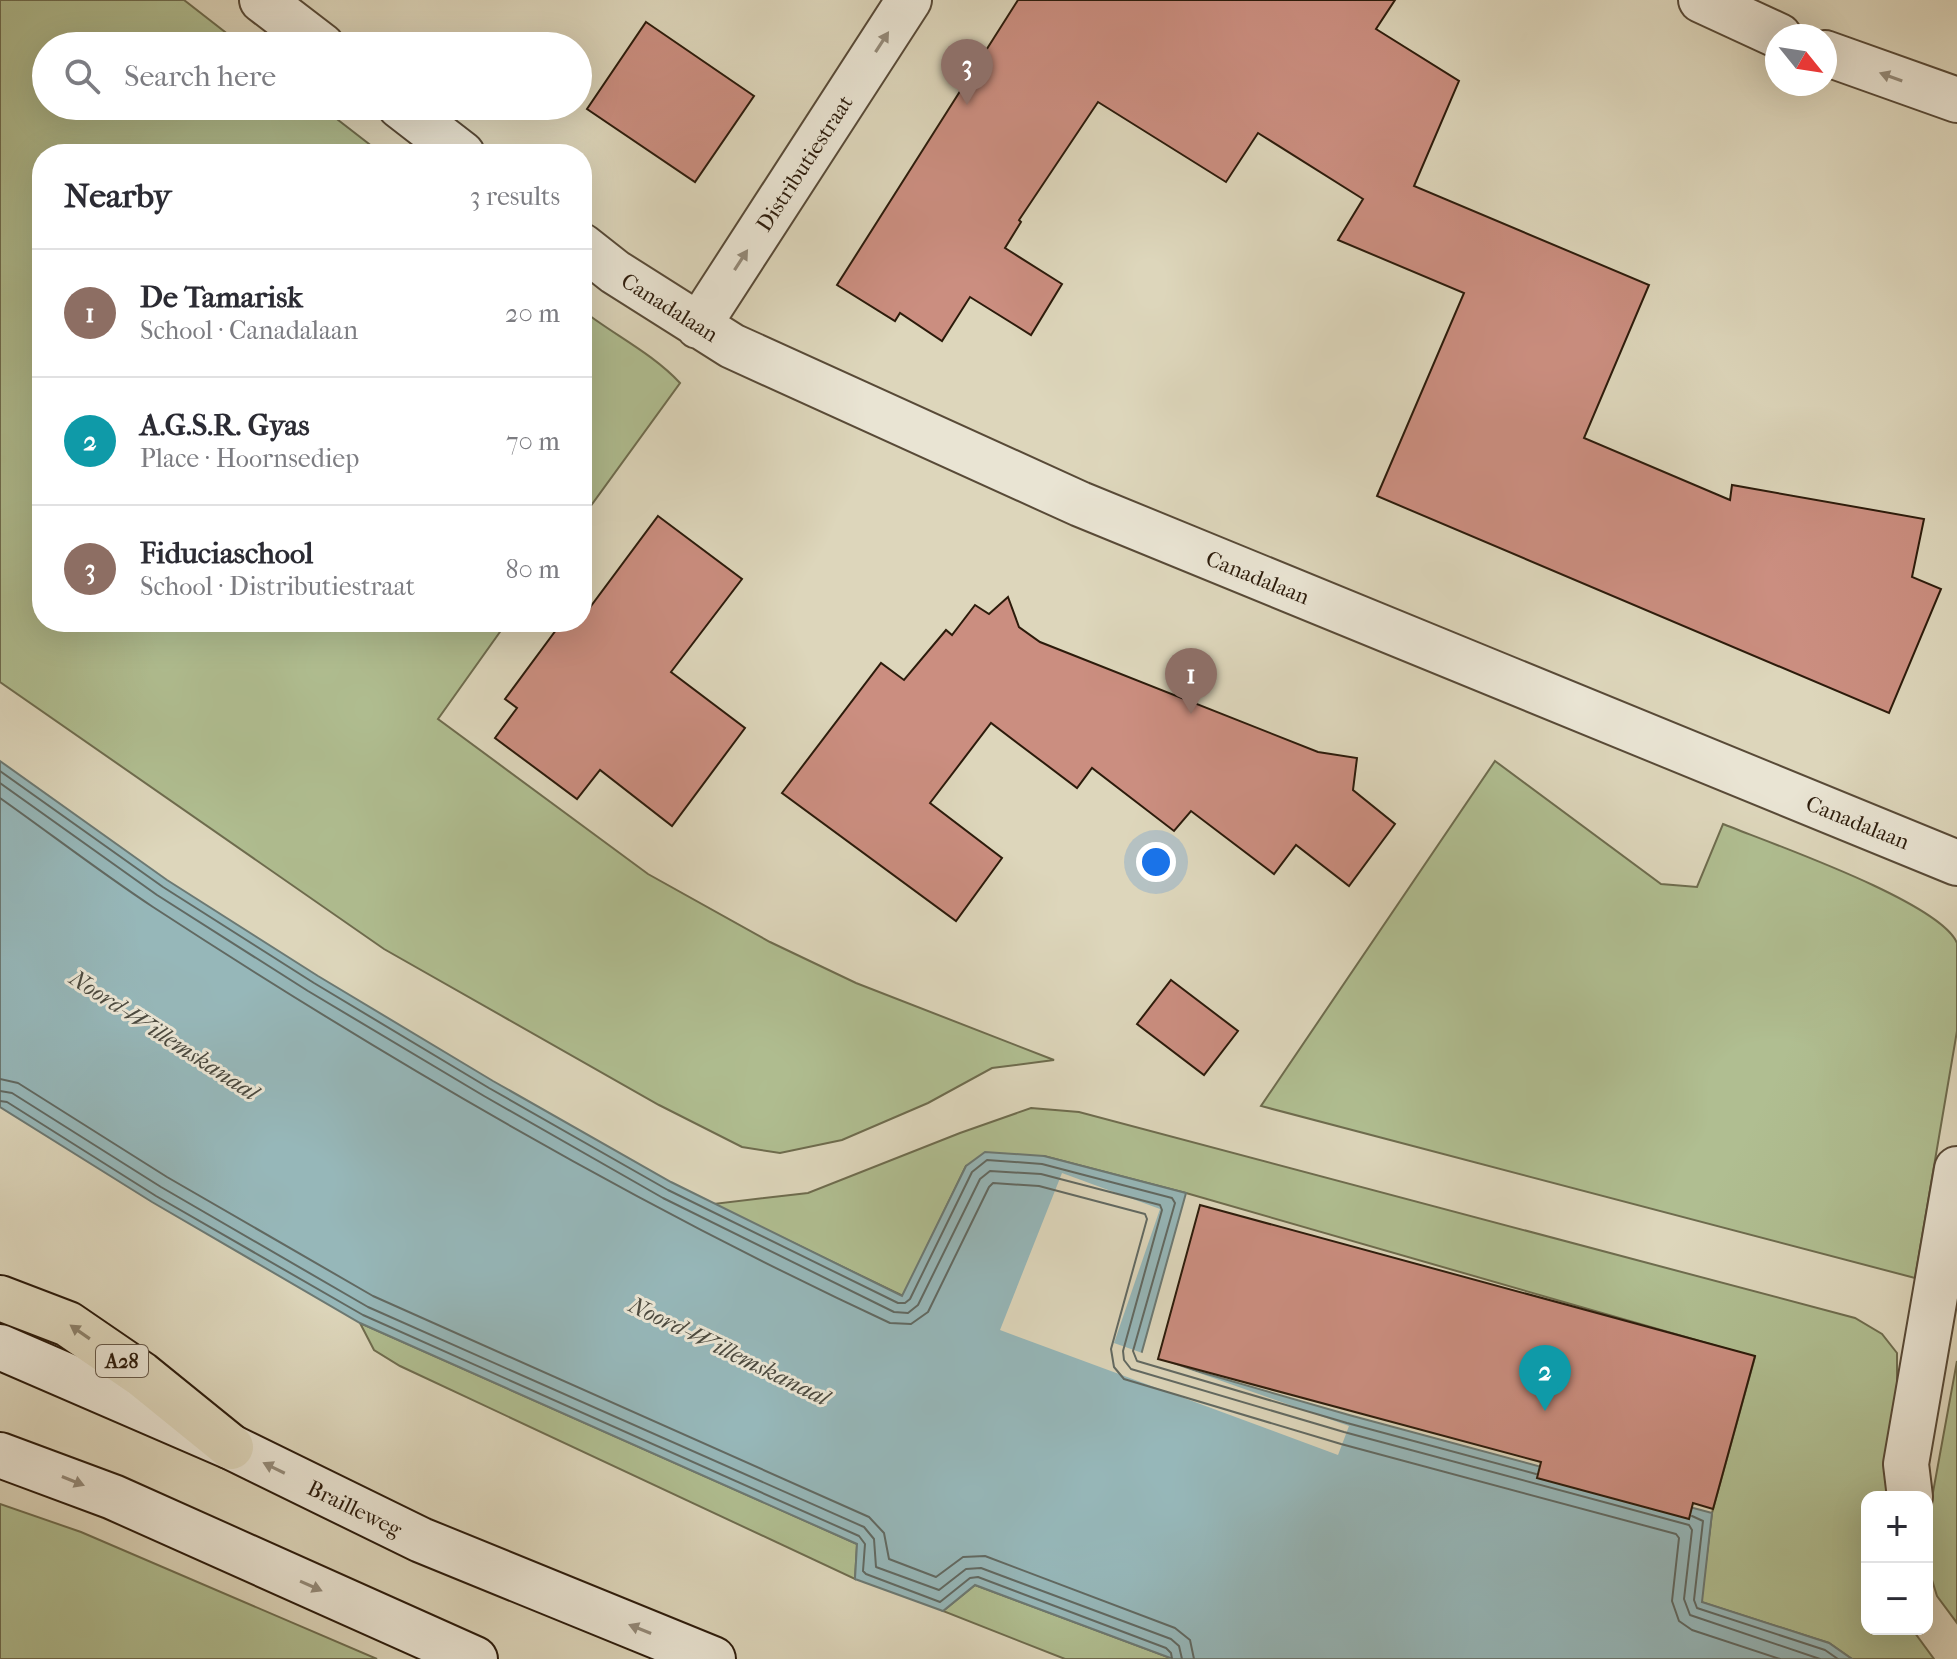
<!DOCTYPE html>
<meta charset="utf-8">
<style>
body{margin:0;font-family:"IM FELL French Canon",serif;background:#f7f7f7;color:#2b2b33}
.controls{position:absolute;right:24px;bottom:24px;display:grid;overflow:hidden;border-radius:16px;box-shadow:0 8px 32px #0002}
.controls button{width:72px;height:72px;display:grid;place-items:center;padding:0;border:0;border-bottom:2px solid #e1e1e2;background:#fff;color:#2b2b33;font:40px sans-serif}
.compass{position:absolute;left:1765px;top:24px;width:72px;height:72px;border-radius:50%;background:#fff;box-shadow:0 8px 32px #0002;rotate:120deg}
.you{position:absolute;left:1156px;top:862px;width:28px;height:28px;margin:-20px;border:6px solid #fff;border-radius:50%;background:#1a73e8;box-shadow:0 0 0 12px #1a73e833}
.badge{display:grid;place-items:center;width:52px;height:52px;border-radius:50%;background:#b45309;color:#fff;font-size:26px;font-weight:700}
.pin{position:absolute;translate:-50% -66px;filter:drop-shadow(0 2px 4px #0008)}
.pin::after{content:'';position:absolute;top:42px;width:28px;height:24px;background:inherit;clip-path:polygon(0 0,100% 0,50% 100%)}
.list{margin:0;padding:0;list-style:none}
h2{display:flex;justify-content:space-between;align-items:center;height:104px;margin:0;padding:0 32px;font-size:34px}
h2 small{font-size:26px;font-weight:400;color:#7c7c81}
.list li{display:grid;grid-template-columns:52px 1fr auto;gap:24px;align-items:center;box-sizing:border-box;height:128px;padding:0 32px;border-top:2px solid #e1e1e2}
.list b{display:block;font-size:30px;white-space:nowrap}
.list p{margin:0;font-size:26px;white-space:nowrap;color:#7c7c81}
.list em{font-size:26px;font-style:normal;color:#7c7c81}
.icon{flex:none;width:44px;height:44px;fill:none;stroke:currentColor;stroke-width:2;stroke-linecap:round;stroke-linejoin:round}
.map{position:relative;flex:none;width:1957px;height:1659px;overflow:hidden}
.search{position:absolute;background:#fff;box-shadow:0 8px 32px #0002;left:32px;top:32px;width:560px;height:88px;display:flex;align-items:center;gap:20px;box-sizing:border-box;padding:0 28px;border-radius:44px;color:#7c7c81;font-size:30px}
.panel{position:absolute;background:#fff;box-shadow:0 8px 32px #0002;left:32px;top:144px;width:560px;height:488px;border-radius:32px}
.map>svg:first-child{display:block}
.green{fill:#b0be91;stroke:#6e6c4e;stroke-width:2}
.water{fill:#96b7b9;stroke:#6c7973;stroke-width:2}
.pier{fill:#ddd6bb}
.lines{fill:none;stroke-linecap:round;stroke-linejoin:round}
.shore{stroke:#616962;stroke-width:2}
.building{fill:#cb8e80;stroke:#2c1b0b;stroke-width:2}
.street-casing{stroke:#584a37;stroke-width:48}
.secondary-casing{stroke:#2c1b0b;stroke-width:48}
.highway-casing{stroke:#2c1b0b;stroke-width:48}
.street{stroke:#e9e4d3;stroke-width:44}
.secondary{stroke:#e9e4d3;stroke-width:44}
.highway{stroke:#ddd6bb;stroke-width:44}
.oneway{fill:#948a79}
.oneway2{fill:#8d826c}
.labels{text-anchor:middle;stroke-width:6;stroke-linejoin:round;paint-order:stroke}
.shield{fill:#e9e4d3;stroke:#655747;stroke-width:2}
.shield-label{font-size:20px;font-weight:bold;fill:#2c1b0b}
.street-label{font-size:22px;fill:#2c1b0b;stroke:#e9e4d3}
.water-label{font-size:24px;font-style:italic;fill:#4c4a3f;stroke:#e9e4d3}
</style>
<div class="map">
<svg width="1957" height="1659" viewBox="0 0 1957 1659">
<rect width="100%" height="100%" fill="#ddd6bb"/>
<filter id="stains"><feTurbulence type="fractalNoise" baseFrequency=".0025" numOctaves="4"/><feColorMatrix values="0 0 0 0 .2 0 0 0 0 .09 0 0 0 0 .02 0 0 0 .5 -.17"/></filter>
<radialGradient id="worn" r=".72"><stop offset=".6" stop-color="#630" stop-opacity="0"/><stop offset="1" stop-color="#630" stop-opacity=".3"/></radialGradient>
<path class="green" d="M 0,0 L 184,0 L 243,46 L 46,46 L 46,106 L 320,106 L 382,154 L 42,154 L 42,622 L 507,622 L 438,719 L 648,874 L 770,942 L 856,983 L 1054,1060 L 992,1068 L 928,1103 L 842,1140 L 780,1153 L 742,1147 L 659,1105 L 384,949 L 0,682 Z
M 582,310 C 614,335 652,353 680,383 L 582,518 Z
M 1495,761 L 1661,884 L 1697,887 L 1723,824 C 1770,843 1940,902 1957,943 L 1957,1031 L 1915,1278 L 1261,1106 Z
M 1031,1108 L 1079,1112 L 1855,1318 L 1882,1334 L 1897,1353 L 1897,1384 L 1887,1469 L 1887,1497 L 1867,1497 L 1867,1629 L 1912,1629 L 1934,1659 L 1852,1659 L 1829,1643 L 1701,1602 L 1712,1513 L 1755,1357 L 1186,1193 L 1044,1156 L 966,1166 L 903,1296 L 713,1204 L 808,1193 L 960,1133 Z
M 360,1323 L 857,1544 L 855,1579 L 400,1366 L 374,1350 Z
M 1957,1361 L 1957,1623 L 1937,1596 L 1927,1564 L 1927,1525 Z
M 0,1504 L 81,1532 L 377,1659 L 0,1659 Z
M 975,1585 L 1173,1659 L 1065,1659 L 943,1611 Z"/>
<path class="water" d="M 0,761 L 167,880 L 318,976 L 493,1081 L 671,1182 L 902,1296 L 966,1166 L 985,1152 L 1044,1156 L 1186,1193 L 1141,1355 L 1349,1415 L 1712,1513 L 1702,1602 L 1829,1643 L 1852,1659 L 1173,1659 L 975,1585 L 943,1611 L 855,1579 L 857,1544 L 360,1323 L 152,1202 L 0,1107 Z"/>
<path class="pier" d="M 1062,1173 L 1160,1209 L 1114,1343 L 1349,1426 L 1338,1455 L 1000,1330 Z"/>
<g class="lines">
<path class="shore" d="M 0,771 L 163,887 L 314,983 L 489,1088 L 668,1190 L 898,1303 L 905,1303 L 910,1299 L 972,1172 L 987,1160 L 1042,1164 L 1172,1198 L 1175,1203 L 1133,1351 L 1137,1361 L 1347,1423 L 1536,1474
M 0,783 L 157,895 L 308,991 L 484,1096 L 663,1198 L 894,1312 L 908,1313 L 918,1305 L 980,1179 L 990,1171 L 1041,1174 L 1160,1205 L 1162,1210 L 1123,1351 L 1124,1360 L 1131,1369 L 1344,1432 L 1689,1525 L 1692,1530 L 1684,1599 L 1690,1615 L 1820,1659
M 0,798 C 51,834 100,872 153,907 C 389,1061 634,1204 890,1323 L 911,1324 L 928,1312 L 989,1187 L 993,1183 L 1039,1186 L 1145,1214 L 1147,1219 L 1111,1349 L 1114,1367 L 1124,1379 L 1341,1444 L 1676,1534 L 1679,1538 L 1672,1601 L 1679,1621 L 1692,1630 L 1780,1659
M 0,1079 L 18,1083 L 167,1177 L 373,1296 L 869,1517 L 884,1533 L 889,1559 L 936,1577 L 963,1557 L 985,1556 L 1175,1628 L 1190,1640 L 1194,1659
M 0,1091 L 12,1093 L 161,1187 L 368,1307 L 864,1527 L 874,1539 L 876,1567 L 939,1590 L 966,1569 L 981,1568 L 1171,1639 L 1179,1646 L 1182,1659
M 0,1101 L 7,1102 L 156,1196 L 363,1315 L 859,1536 L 865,1544 L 863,1571 L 866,1574 L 940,1602 L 970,1578 L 978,1577 L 1166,1648 L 1171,1653 L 1172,1659
M 1692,1516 L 1703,1521 L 1694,1600 L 1697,1608 L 1825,1650 L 1838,1659"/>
</g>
<path class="building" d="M 1018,0 L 1395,0 L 1376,29 L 1459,81 L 1414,186 L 1649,285 L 1584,438 L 1730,500 L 1732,485 L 1924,519 L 1912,577 L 1941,589 L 1889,713 L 1377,496 L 1464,293 L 1338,240 L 1363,199 L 1258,133 L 1226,182 L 1098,102 L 1019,220 L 1021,222 L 1005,248 L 1062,284 L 1031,335 L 970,297 L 942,341 L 900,313 L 895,321 L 837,285 Z
M 646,22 L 754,96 L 695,182 L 587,109 Z
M 658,516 L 742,579 L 671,672 L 745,728 L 672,826 L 600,770 L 577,799 L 495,738 L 517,708 L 505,699 L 562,622 L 582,622 L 582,605 L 588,610 Z
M 1008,597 L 1019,627 L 1040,642 L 1318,752 L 1357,758 L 1353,790 L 1395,824 L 1349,886 L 1296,845 L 1274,874 L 1191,811 L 1174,831 L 1092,768 L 1077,788 L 991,723 L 930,803 L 1002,858 L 956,921 L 782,793 L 881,663 L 904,680 L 946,630 L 952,635 L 975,605 L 989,614 Z
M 1171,980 L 1238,1031 L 1204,1075 L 1137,1024 Z
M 1200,1205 L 1755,1356 L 1713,1509 L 1693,1503 L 1689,1519 L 1537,1478 L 1541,1462 L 1158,1359 Z"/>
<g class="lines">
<g class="street-casing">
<path id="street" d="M 262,0 L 322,46
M 1701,0 L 1779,36
M 1825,53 L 1957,100
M 400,106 L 462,154
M 582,246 L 615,272 L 732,346 L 1080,504 L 1957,863
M 698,326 L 909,0
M 1910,1497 L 1906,1464 L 1957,1169"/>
</g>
<g class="secondary-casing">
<path id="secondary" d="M 0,1347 L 231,1447 L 421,1540 L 713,1659
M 0,1455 L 113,1497 L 475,1659"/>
</g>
<g class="highway-casing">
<path id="highway" d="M 0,1298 L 68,1324 L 141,1374 L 231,1447"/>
</g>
<use href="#street" class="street"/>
<use href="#secondary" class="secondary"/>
<use href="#highway" class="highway"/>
</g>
<defs><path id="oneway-solid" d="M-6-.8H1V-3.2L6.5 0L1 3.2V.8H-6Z" transform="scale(2)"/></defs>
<g class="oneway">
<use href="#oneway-solid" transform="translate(882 42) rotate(-57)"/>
<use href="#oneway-solid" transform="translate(1891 77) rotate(-160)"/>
<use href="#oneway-solid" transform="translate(741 260) rotate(-57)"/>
<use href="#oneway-solid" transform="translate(274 1468) rotate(-154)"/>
<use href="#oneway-solid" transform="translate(73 1481) rotate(22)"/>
<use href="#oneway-solid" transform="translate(311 1586) rotate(24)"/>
<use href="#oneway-solid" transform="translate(640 1629) rotate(-158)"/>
</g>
<use class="oneway2" href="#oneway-solid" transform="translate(80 1332) rotate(-145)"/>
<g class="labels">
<rect class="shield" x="96" y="1345" width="52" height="32" rx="6"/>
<g class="shield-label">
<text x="122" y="1368">A28</text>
</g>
<g class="street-label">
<text transform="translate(804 163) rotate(-57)" y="8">Distributiestraat</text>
<text transform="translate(670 307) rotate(32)" y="8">Canadalaan</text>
<text transform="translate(1258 577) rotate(22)" y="8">Canadalaan</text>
<text transform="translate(1858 822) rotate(22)" y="8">Canadalaan</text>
<text transform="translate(355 1508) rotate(26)" y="8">Brailleweg</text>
</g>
<g class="water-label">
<text transform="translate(164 1035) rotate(33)" y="8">Noord-Willemskanaal</text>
<text transform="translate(729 1351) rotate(26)" y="8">Noord-Willemskanaal</text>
</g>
</g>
<rect width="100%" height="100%" filter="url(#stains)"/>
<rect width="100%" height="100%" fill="url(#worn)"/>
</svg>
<div class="controls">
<button>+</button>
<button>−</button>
</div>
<svg class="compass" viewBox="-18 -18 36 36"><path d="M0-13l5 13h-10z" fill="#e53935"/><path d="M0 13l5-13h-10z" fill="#7c7c81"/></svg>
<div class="you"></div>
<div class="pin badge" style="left:1191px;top:714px;background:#8d6e63">1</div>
<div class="pin badge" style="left:1545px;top:1411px;background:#0f9aa8">2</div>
<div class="pin badge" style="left:967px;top:105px;background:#8d6e63">3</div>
<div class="search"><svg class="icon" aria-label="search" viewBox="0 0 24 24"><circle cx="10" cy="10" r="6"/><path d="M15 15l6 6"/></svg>Search here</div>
<section class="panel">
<h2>Nearby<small>3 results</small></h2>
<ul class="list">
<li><span class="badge" style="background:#8d6e63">1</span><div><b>De Tamarisk</b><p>School · Canadalaan</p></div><em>20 m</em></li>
<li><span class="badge" style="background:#0f9aa8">2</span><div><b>A.G.S.R. Gyas</b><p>Place · Hoornsediep</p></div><em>70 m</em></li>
<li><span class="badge" style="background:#8d6e63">3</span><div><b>Fiduciaschool</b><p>School · Distributiestraat</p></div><em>80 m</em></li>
</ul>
</section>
</div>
